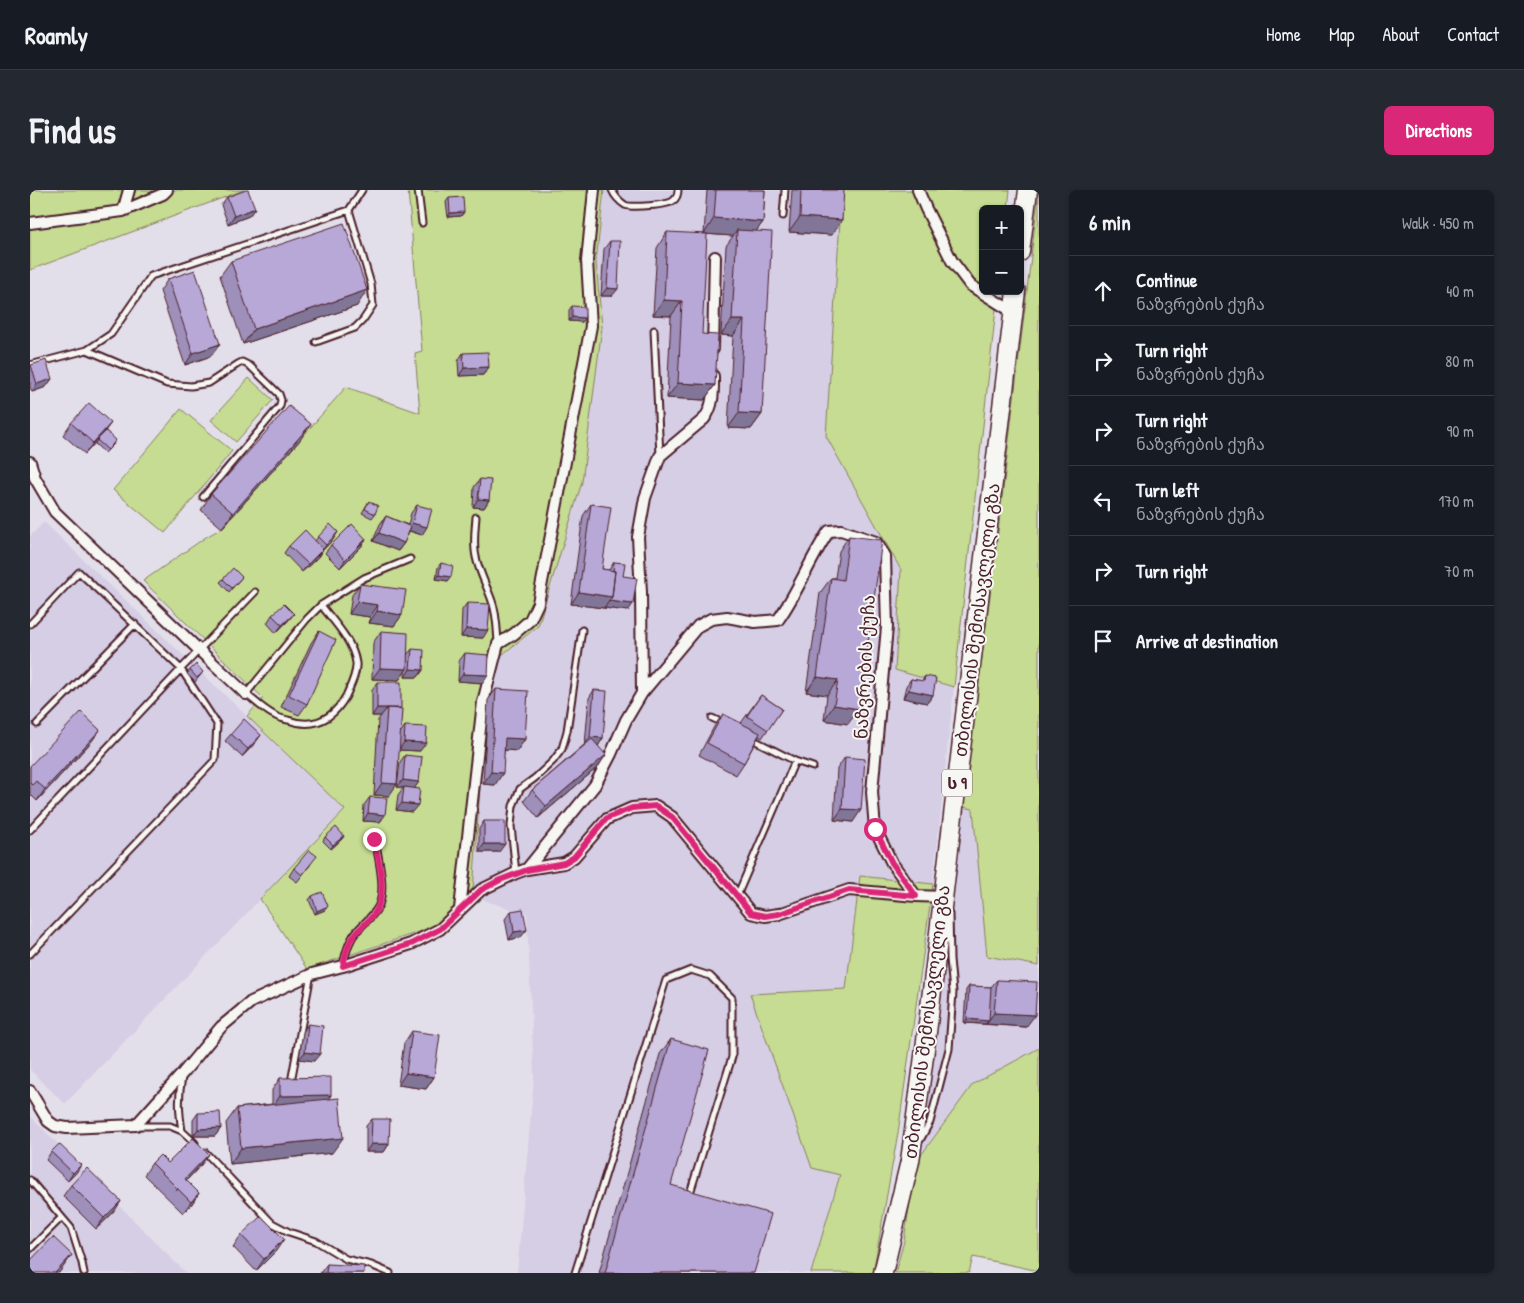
<!DOCTYPE html>
<meta charset="utf-8">
<style>
body{margin:0;font-family:"Patrick Hand","Noto Sans Georgian",sans-serif;background:#242831;color:#f1f3f6}
.controls{position:absolute;right:15px;top:15px;display:grid;overflow:hidden;border-radius:8px;box-shadow:0 1px 4px #0004}
.controls button{width:45px;height:45px;display:grid;place-items:center;padding:0;border:0;border-bottom:1px solid #363941;background:#171b24;color:#f1f3f6;font:25px sans-serif}
.stop{position:absolute;width:15px;height:15px;margin:-11px;border:4px solid #db2777;border-radius:50%;background:#fff}
.stop.end{background:#db2777;border-color:#fff;box-shadow:0 1px 5px #0008}
.list{margin:0;padding:0;list-style:none}
h2{display:flex;justify-content:space-between;align-items:center;height:65px;margin:0;padding:0 20px;font-size:21px}
h2 small{font-size:16px;font-weight:400;color:#9ea1a6}
.list li{display:grid;grid-template-columns:32px 1fr auto;gap:15px;align-items:center;box-sizing:border-box;height:70px;padding:0 20px;border-top:1px solid #363941}
.list b{display:block;font-size:19px;white-space:nowrap}
.list p{margin:0;font-size:16px;white-space:nowrap;color:#9ea1a6}
.list em{font-size:16px;font-style:normal;color:#9ea1a6}
.icon{flex:none;width:28px;height:28px;fill:none;stroke:currentColor;stroke-width:2;stroke-linecap:round;stroke-linejoin:round}
.map{position:relative;flex:none;width:1009px;height:1083px;overflow:hidden;border-radius:8px}
header{display:flex;align-items:center;gap:30px;box-sizing:border-box;height:70px;padding:0 25px;background:#171b24;border-bottom:1px solid #363941}
header strong{font-size:24px}
nav{display:flex;gap:28px;margin-inline-start:auto;font-size:18px}
.intro{display:flex;align-items:center;justify-content:space-between;box-sizing:border-box;height:120px;padding:0 30px}
h1{margin:0;font-size:35px}
.button{padding:12px 22px;border-radius:8px;background:#db2777;color:#fff;font-size:18px;font-weight:700}
main{display:flex;gap:30px;padding:0 30px}
aside{flex:1;background:#171b24;border-radius:8px;box-shadow:0 1px 4px #0004}
.map>svg:first-child{display:block}
.built{fill:#d6cee5}
.green{fill:#c5dc92;stroke:#887e5e}
.lines{fill:none;stroke-linecap:round;stroke-linejoin:round}
.service-casing{stroke:#4a1f2b;stroke-width:9}
.minor-casing{stroke:#4a1f2b;stroke-width:14}
.trunk-casing{stroke:#4a1f2b;stroke-width:21}
.service{stroke:#f6f6f2;stroke-width:5}
.minor{stroke:#f6f6f2;stroke-width:10}
.trunk{stroke:#f6f6f2;stroke-width:18}
.wall{fill:#9e90ba;stroke:#4a1f2b}
.shaded-wall{fill:#817697;stroke:#4a1f2b}
.building{fill:#b8a8d8;stroke:#4a1f2b}
.route{stroke:#db2777;stroke-width:6}
.labels{text-anchor:middle;stroke-width:4;stroke-linejoin:round;paint-order:stroke}
.shield{fill:#f6f6f2;stroke:#7e6067;stroke-width:1}
.shield-label{font-size:16px;font-weight:bold;fill:#4a1f2b}
.street-label{font-size:18px;fill:#4a1f2b;stroke:#f6f6f2}
</style>
<header>
<strong>Roamly</strong>
<nav><a>Home</a><a>Map</a><a>About</a><a>Contact</a></nav>
</header>
<div class="intro"><h1>Find us</h1><a class="button">Directions</a></div>
<main>
<div class="map">
<svg width="1009" height="1083" viewBox="0 0 1009 1083">
<rect width="100%" height="100%" fill="#e3dfea"/>
<filter id="ink" filterUnits="userSpaceOnUse"><feTurbulence type="fractalNoise" baseFrequency=".02" numOctaves="2"/><feDisplacementMap in="SourceGraphic" scale="10" xChannelSelector="R" yChannelSelector="G"/><feConvolveMatrix kernelMatrix="1 2 1 2 8 2 1 2 1" color-interpolation-filters="sRGB"/></filter>
<g filter="url(#ink)">
<path class="built" d="M 574,0 L 814,0 L 796,246 L 871,380 L 865,480 L 924,497 L 903,694 L 830,686 L 816,799 L 720,804 L 810,985 L 781,1083 L 487,1083 L 504,887 L 497,724 L 459,712 L 443,702 L 456,506 L 468,468 L 552,292 L 572,138 L 566,72 Z
M 14,332 L 315,620 L 35,914 L 0,880 L 0,346 Z
M 932,617 L 943,619 L 957,766 L 1009,776 L 1009,858 L 943,894 L 886,972 Z
M 0,926 L 61,987 L 156,1083 L 0,1083 Z"/>
<path class="green" d="M 0,0 L 214,0 L 0,80 Z
M 378,0 L 574,0 L 566,72 L 572,137 L 552,292 L 508,436 L 468,468 L 456,506 L 443,702 L 404,737 L 277,779 L 230,709 L 315,620 L 217,526 L 233,508 L 113,391 L 176,347 L 192,338 L 316,197 L 390,223 L 385,163 L 392,161 Z
M 812,0 L 980,0 L 978,19 L 953,19 L 953,101 L 968,101 L 924,497 L 865,480 L 871,380 L 796,246 Z
M 1009,0 L 1009,776 L 957,766 L 943,619 L 932,617 L 964,375 Z
M 219,188 L 243,210 L 206,252 L 181,230 Z
M 151,219 L 202,261 L 135,343 L 83,300 Z
M 830,686 L 903,694 L 868,943 L 843,1083 L 781,1083 L 810,985 L 782,978 L 720,804 L 816,799 Z
M 1009,858 L 1009,1081 L 943,1067 L 939,1083 L 865,1083 L 874,1051 L 886,972 L 943,894 Z"/>
<g class="lines">
<g class="service-casing">
<path id="service" d="M 388,0 L 392,33
M 582,0 C 585,7 589,11 595,15 C 601,18 638,15 643,11 C 647,8 648,4 648,0
M 753,26 L 755,0
M 624,140 L 630,266
M 286,152 L 325,138 L 333,130 L 343,115 L 341,94 L 319,20 L 332,0
M 57,160 L 137,194 L 161,196 L 179,193 L 208,174 L 212,172 L 220,176 L 249,204 L 251,210 L 250,216 L 173,307
M 0,175 L 57,160 L 81,144 L 121,86 L 319,20
M 446,327 C 445,340 443,354 446,367 C 449,382 457,396 462,411 C 467,424 467,439 468,453
M 291,415 C 304,432 323,451 326,473 C 327,484 320,497 316,506 C 303,529 284,539 258,530 C 254,529 248,528 244,525 C 234,520 225,511 216,504 L 277,429 L 291,415 L 334,388 L 380,369
M 0,434 L 49,382 L 151,479 L 187,534 L 185,570 L 0,764
M 682,528 L 693,533
M 7,534 L 105,434
M 720,548 L 765,571 L 783,577
M 0,640 L 151,479 L 225,402
M 486,683 L 481,636 L 483,616 L 490,599 L 505,588 L 523,571 L 532,559 L 537,541 L 552,440
M 707,706 L 765,571
M 313,775 C 315,767 317,757 321,750 C 326,738 341,730 348,717 C 357,700 348,667 345,649
M 152,887 C 148,908 149,921 152,941
M 261,892 L 281,784
M 106,936 L 140,936 L 152,941 L 165,953
M 889,952 L 900,932 L 919,859 L 923,802 L 920,769 L 919,724
M 175,962 L 242,1033 L 259,1042 L 286,1051 L 316,1069 L 341,1075 L 360,1083
M 0,990 L 41,1038 L 52,1073 L 54,1083
M 0,1059 L 31,1028
M 545,1083 L 636,790 L 661,780 L 680,786 L 702,808 L 702,867 L 661,1000"/>
</g>
<g class="minor-casing">
<path id="minor" d="M 888,0 L 896,19 L 922,71 L 940,95 L 983,122
M 93,21 L 99,0
M 0,33 L 93,21 L 133,4 L 137,0
M 683,159 L 685,67
M 0,272 L 5,288 L 25,322 L 169,460 L 216,504
M 612,503 L 611,402 L 608,347 L 615,308 L 630,266 L 674,229 C 684,216 683,201 683,186
M 497,679 L 565,595 L 581,564 L 596,530 L 612,503 L 668,436 L 681,429 L 697,427 L 725,432 L 748,430 C 768,402 780,369 799,341 L 811,340 L 846,352 L 855,366 L 857,437 L 842,602 L 845,639 L 862,673 L 886,706
M 430,719 L 453,512 L 468,454 L 484,444 L 500,430 L 508,413 L 561,136 L 557,71 L 564,0
M 0,901 L 18,931 L 25,936 L 37,938 L 106,935 L 152,884 L 191,837 L 221,812 L 282,784 L 313,776 L 381,754 L 410,739 L 451,700 L 486,683 L 497,679 L 534,673 L 544,667 L 577,629 L 602,618 L 626,616 L 642,627 L 721,723 L 735,726 L 749,724 L 819,700 L 886,706 L 914,707"/>
</g>
<g class="trunk-casing">
<path id="trunk" d="M 990,62 L 998,0
M 853,1083 L 880,971 L 895,859 L 986,101"/>
</g>
<use href="#service" class="service"/>
<use href="#minor" class="minor"/>
<use href="#trunk" class="trunk"/>
</g>
<path class="wall" d="M 677,0 L 735,0 L 733,32 L 726,41 L 732,224 L 721,239 L 698,238 L 703,146 L 691,145 L 696,56 L 703,46 L 674,44 Z
M 762,0 L 814,0 L 802,45 L 759,42 Z
M 197,7 L 225,18 L 219,26 L 198,34 L 191,15 Z
M 419,8 L 434,22 L 431,26 L 418,27 L 416,12 Z
M 637,42 L 685,195 L 674,210 L 637,208 L 641,126 L 623,125 L 627,58 Z
M 580,51 L 582,106 L 571,106 L 574,59 Z
M 201,71 L 327,116 L 213,154 L 190,86 Z
M 138,89 L 190,154 L 181,166 L 155,175 L 130,101 Z
M 542,116 L 555,128 L 552,132 L 539,131 L 539,120 Z
M 433,163 L 459,177 L 453,185 L 429,186 L 428,171 Z
M 1,175 L 16,197 L 2,202 L 0,197 L 0,176 Z
M 41,233 L 76,241 L 84,254 L 75,263 L 65,254 L 65,253 L 55,264 L 33,245 Z
M 270,250 L 192,338 L 171,320 L 181,304 Z
M 450,289 L 459,310 L 454,318 L 443,317 L 444,297 Z
M 339,311 L 345,324 L 342,328 L 332,323 Z
M 561,314 L 572,379 L 579,380 L 584,372 L 593,386 L 598,421 L 541,414 L 553,326 Z
M 387,315 L 392,345 L 379,341 L 374,353 L 368,361 L 343,351 L 350,334 L 356,326 L 378,335 L 381,323 Z
M 819,346 L 818,534 L 794,530 L 797,505 L 776,502 L 790,403 L 801,388 L 805,388 L 809,361 Z
M 288,347 L 303,350 L 291,362 L 288,367 L 272,382 L 254,363 L 259,356 L 285,351 Z
M 336,349 L 331,357 L 310,378 L 295,363 L 301,355 Z
M 411,373 L 418,391 L 406,389 L 408,377 Z
M 212,387 L 199,402 L 190,392 L 193,389 Z
M 330,394 L 372,425 L 364,436 L 339,433 L 340,427 L 319,424 L 322,405 Z
M 437,413 L 453,448 L 431,447 L 432,420 Z
M 242,425 L 258,431 L 246,443 L 237,433 Z
M 289,441 L 277,514 L 269,525 L 251,517 L 281,453 Z
M 351,441 L 377,465 L 382,459 L 393,480 L 388,487 L 375,487 L 375,481 L 369,490 L 342,489 L 343,453 Z
M 435,463 L 458,485 L 453,493 L 428,491 L 429,471 Z
M 160,480 L 173,482 L 165,492 L 157,484 Z
M 895,486 L 903,505 L 897,513 L 873,508 L 876,496 L 881,489 L 892,491 Z
M 347,492 L 370,519 L 370,543 L 375,536 L 390,561 L 369,560 L 359,606 L 344,605 L 348,530 L 351,526 L 342,526 L 342,500 Z
M 466,499 L 495,549 L 487,561 L 475,560 L 465,595 L 453,594 L 458,510 Z
M 564,500 L 573,548 L 568,556 L 568,577 L 508,628 L 494,611 L 502,600 L 555,554 L 559,508 Z
M 731,505 L 752,519 L 732,548 L 729,546 L 714,573 L 706,585 L 669,565 L 685,535 L 693,524 L 711,533 Z
M 201,544 L 226,552 L 212,567 L 195,551 Z
M 62,551 L 7,611 L 0,604 L 0,576 Z
M 375,565 L 385,598 L 382,622 L 366,620 L 368,605 L 373,598 L 367,597 L 370,572 Z
M 815,567 L 823,632 L 804,630 L 807,579 Z
M 340,607 L 355,625 L 350,632 L 333,631 L 334,615 Z
M 454,631 L 469,662 L 449,662 L 449,639 Z
M 314,646 L 311,650 L 301,659 L 293,651 L 295,647 Z
M 281,674 L 267,692 L 259,686 L 264,678 Z
M 282,706 L 295,720 L 285,724 L 279,710 Z
M 481,721 L 491,747 L 479,750 L 475,729 Z
M 967,790 L 996,837 L 934,833 L 936,800 L 939,796 L 961,797 Z
M 278,834 L 284,871 L 269,869 L 273,842 Z
M 382,841 L 404,887 L 396,899 L 368,895 L 374,853 Z
M 641,849 L 641,995 L 724,1083 L 569,1083 L 630,864 Z
M 250,888 L 301,905 L 299,909 L 302,963 L 200,974 L 196,933 L 207,918 L 242,914 L 242,900 Z
M 168,923 L 191,938 L 185,946 L 163,946 L 163,930 Z
M 342,929 L 359,954 L 354,962 L 336,962 L 336,936 Z
M 21,962 L 46,983 L 38,991 L 16,970 Z
M 179,964 L 171,975 L 156,991 L 169,1003 L 161,1015 L 153,1023 L 114,985 L 122,973 L 138,973 Z
M 41,995 L 91,1011 L 83,1023 L 66,1039 L 33,1006 Z
M 211,1045 L 246,1061 L 226,1081 L 203,1057 Z
M 297,1074 L 334,1083 L 290,1083 Z"/>
<path class="shaded-wall" d="M 225,18 L 219,26 L 198,34 L 204,26 Z
M 434,22 L 431,26 L 418,27 L 420,23 Z
M 770,27 L 812,30 L 802,45 L 759,42 Z
M 684,28 L 733,32 L 722,47 L 707,40 L 703,46 L 674,44 Z
M 577,98 L 588,99 L 582,106 L 571,106 Z
M 337,100 L 327,116 L 213,154 L 224,139 Z
M 634,110 L 652,111 L 641,126 L 623,125 Z
M 542,127 L 555,128 L 552,132 L 539,131 Z
M 702,130 L 714,130 L 703,146 L 691,145 Z
M 190,154 L 181,166 L 155,175 L 163,163 Z
M 459,177 L 453,185 L 429,186 L 434,178 Z
M 22,189 L 16,197 L 2,202 L 7,194 Z
M 648,193 L 685,195 L 674,210 L 637,208 Z
M 709,223 L 732,224 L 721,239 L 698,238 Z
M 81,233 L 73,244 L 55,264 L 63,253 Z
M 281,234 L 270,250 L 192,338 L 203,323 Z
M 448,309 L 459,310 L 454,318 L 443,317 Z
M 382,333 L 397,337 L 392,345 L 377,340 Z
M 308,342 L 303,350 L 291,362 L 288,367 L 272,382 L 278,374 L 293,360 L 296,355 Z
M 349,343 L 374,353 L 368,361 L 343,351 Z
M 336,349 L 331,357 L 310,378 L 315,370 Z
M 409,385 L 421,387 L 418,391 L 406,389 Z
M 549,402 L 582,407 L 574,418 L 541,414 Z
M 579,411 L 603,414 L 598,421 L 574,418 Z
M 327,412 L 348,415 L 340,427 L 319,424 Z
M 347,421 L 372,425 L 364,436 L 339,433 Z
M 264,424 L 258,431 L 246,443 L 252,435 Z
M 436,439 L 458,440 L 453,448 L 431,447 Z
M 350,478 L 377,479 L 369,490 L 342,489 Z
M 380,479 L 393,480 L 388,487 L 375,487 Z
M 433,484 L 458,485 L 453,493 L 428,491 Z
M 787,487 L 808,490 L 797,505 L 776,502 Z
M 879,500 L 903,505 L 897,513 L 873,508 Z
M 804,515 L 829,519 L 818,534 L 794,530 Z
M 347,518 L 357,518 L 351,526 L 342,526 Z
M 70,540 L 62,551 L 7,611 L 15,599 Z
M 231,545 L 226,552 L 212,567 L 218,559 Z
M 560,547 L 573,548 L 568,556 L 555,554 Z
M 475,548 L 495,549 L 487,561 L 467,559 Z
M 374,552 L 396,553 L 390,561 L 369,560 Z
M 576,565 L 568,577 L 508,628 L 516,616 Z
M 461,582 L 473,583 L 465,595 L 453,594 Z
M 373,590 L 389,592 L 384,599 L 367,597 Z
M 352,593 L 367,594 L 359,606 L 344,605 Z
M 372,613 L 388,615 L 382,622 L 366,620 Z
M 812,619 L 831,620 L 823,632 L 804,630 Z
M 338,623 L 355,625 L 350,632 L 333,631 Z
M 314,646 L 311,650 L 301,659 L 303,655 Z
M 454,654 L 475,654 L 469,662 L 449,662 Z
M 298,716 L 295,720 L 285,724 L 287,721 Z
M 497,740 L 491,747 L 479,750 L 484,742 Z
M 964,823 L 1005,825 L 996,837 L 956,834 Z
M 937,829 L 959,831 L 956,834 L 934,833 Z
M 275,862 L 290,864 L 284,871 L 269,869 Z
M 376,883 L 404,887 L 396,899 L 368,895 Z
M 301,905 L 293,917 L 242,918 L 250,906 Z
M 191,938 L 185,946 L 163,946 L 168,939 Z
M 313,948 L 302,963 L 200,974 L 211,958 Z
M 341,954 L 359,954 L 354,962 L 336,962 Z
M 179,964 L 171,975 L 146,1001 L 155,989 Z
M 51,975 L 46,983 L 38,991 L 43,983 Z
M 169,1003 L 161,1015 L 153,1023 L 161,1012 Z
M 91,1011 L 83,1023 L 66,1039 L 74,1028 Z
M 254,1049 L 246,1061 L 226,1081 L 234,1069 Z
M 42,1065 L 29,1083 L 25,1083 Z"/>
<path class="building" d="M 216,0 L 218,0 L 225,18 L 204,26 L 197,7 Z
M 686,0 L 735,0 L 733,32 L 684,28 Z
M 771,0 L 814,0 L 812,30 L 770,27 Z
M 433,7 L 434,22 L 420,23 L 419,8 Z
M 314,33 L 337,100 L 224,139 L 201,71 Z
M 707,40 L 742,42 L 732,224 L 709,223 L 714,130 L 702,130 Z
M 637,42 L 677,44 L 672,144 L 688,145 L 685,195 L 648,193 L 652,111 L 634,110 Z
M 580,51 L 590,51 L 588,99 L 577,98 Z
M 165,80 L 190,154 L 163,163 L 138,89 Z
M 542,116 L 555,117 L 555,128 L 542,127 Z
M 458,162 L 459,177 L 434,178 L 433,163 Z
M 16,170 L 22,189 L 7,194 L 1,175 Z
M 59,213 L 81,233 L 63,253 L 41,233 Z
M 259,216 L 281,234 L 203,323 L 181,304 Z
M 76,241 L 86,250 L 78,260 L 67,250 Z
M 450,289 L 461,290 L 459,310 L 448,309 Z
M 339,311 L 348,316 L 345,324 L 335,319 Z
M 561,314 L 581,317 L 572,379 L 585,381 L 582,407 L 549,402 Z
M 387,315 L 402,319 L 397,337 L 382,333 Z
M 356,326 L 381,337 L 374,353 L 349,343 Z
M 300,334 L 308,342 L 296,355 L 288,347 Z
M 322,334 L 336,349 L 315,370 L 301,355 Z
M 275,340 L 293,359 L 278,374 L 259,356 Z
M 819,346 L 852,350 L 829,519 L 804,515 L 808,490 L 787,487 L 801,388 L 813,390 Z
M 584,372 L 595,373 L 593,386 L 607,388 L 603,414 L 579,411 L 582,407 L 585,381 L 583,381 Z
M 411,373 L 423,376 L 421,387 L 409,385 Z
M 203,378 L 212,387 L 202,398 L 193,389 Z
M 330,394 L 376,400 L 372,425 L 347,421 L 348,415 L 327,412 Z
M 437,413 L 460,414 L 458,440 L 436,439 Z
M 254,414 L 264,424 L 252,435 L 242,425 Z
M 289,441 L 306,450 L 277,514 L 259,505 Z
M 351,441 L 378,443 L 377,479 L 350,478 Z
M 382,459 L 394,460 L 393,480 L 380,479 Z
M 435,463 L 459,465 L 458,485 L 433,484 Z
M 166,474 L 173,482 L 167,488 L 160,480 Z
M 895,486 L 906,488 L 903,505 L 879,500 L 881,489 L 894,491 Z
M 347,492 L 371,492 L 371,518 L 347,518 Z
M 466,499 L 498,501 L 495,549 L 475,548 L 473,583 L 461,582 Z
M 564,500 L 577,501 L 573,548 L 560,547 Z
M 731,505 L 752,519 L 738,540 L 717,526 Z
M 357,518 L 372,519 L 367,594 L 352,593 Z
M 51,522 L 70,540 L 15,599 L 6,591 L 2,595 L 0,593 L 0,576 Z
M 693,524 L 730,543 L 714,573 L 677,553 Z
M 214,529 L 231,545 L 218,559 L 201,544 Z
M 375,536 L 397,537 L 396,553 L 374,552 Z
M 562,549 L 576,565 L 516,616 L 502,600 Z
M 375,565 L 392,567 L 389,592 L 373,590 Z
M 815,567 L 835,569 L 831,620 L 812,619 Z
M 374,597 L 390,599 L 388,615 L 372,613 Z
M 340,607 L 357,608 L 355,625 L 338,623 Z
M 454,631 L 475,631 L 475,654 L 454,654 Z
M 306,637 L 314,646 L 303,655 L 295,647 Z
M 279,660 L 287,666 L 272,685 L 264,678 Z
M 292,702 L 298,716 L 287,721 L 282,706 Z
M 493,719 L 497,740 L 484,742 L 481,721 Z
M 967,790 L 1007,792 L 1005,825 L 964,823 Z
M 939,796 L 961,797 L 959,831 L 937,829 Z
M 278,834 L 293,836 L 290,864 L 275,862 Z
M 382,841 L 410,845 L 404,887 L 376,883 Z
M 641,849 L 679,860 L 641,995 L 741,1024 L 724,1083 L 575,1083 Z
M 301,887 L 301,905 L 250,906 L 250,888 Z
M 309,908 L 313,948 L 211,958 L 207,918 Z
M 190,922 L 191,938 L 168,939 L 168,923 Z
M 342,929 L 360,929 L 359,954 L 341,954 Z
M 163,948 L 179,964 L 155,989 L 169,1003 L 161,1012 L 122,973 L 130,965 L 138,973 Z
M 29,954 L 51,975 L 43,983 L 21,962 Z
M 57,978 L 91,1011 L 74,1028 L 41,995 Z
M 231,1026 L 254,1049 L 234,1069 L 211,1045 Z
M 23,1047 L 42,1065 L 25,1083 L 0,1083 L 0,1071 Z
M 297,1074 L 334,1076 L 334,1083 L 296,1083 Z"/>
</g>
<g class="lines" filter="url(#ink)">
<path class="route" d="M 344,649 C 348,669 356,694 349,714 C 345,728 331,735 323,747 C 317,754 315,767 313,776 L 381,754 L 410,739 L 451,700 L 470,690 L 497,680 L 534,673 L 544,667 L 577,628 L 602,618 L 626,616 L 642,627 L 721,723 L 735,726 L 749,724 L 819,700 L 886,706 L 862,673 L 845,639"/>
</g>
<g class="labels">
<rect class="shield" x="912" y="579.5" width="30" height="27" rx="4"/>
<g class="shield-label">
<text x="927" y="599">ს 9</text>
</g>
<g class="street-label">
<text transform="translate(947 430) rotate(-83)" y="6">თბილისის შემოსავლელი გზა</text>
<text transform="translate(835 477) rotate(-87)" y="6">ნაზვრების ქუჩა</text>
<text transform="translate(897 832) rotate(-83)" y="6">თბილისის შემოსავლელი გზა</text>
</g>
</g>
</svg>
<div class="controls">
<button>+</button>
<button>−</button>
</div>
<div class="stop" style="left:845px;top:639px"></div>
<div class="stop end" style="left:344px;top:649px"></div>
</div>
<aside>
<h2>6 min<small>Walk · 450 m</small></h2>
<ul class="list">
<li><svg class="icon" aria-label="ahead" viewBox="0 0 24 24"><path d="M12 20V5M6 11l6-6 6 6"/></svg><div><b>Continue</b><p>ნაზვრების ქუჩა</p></div><em>40 m</em></li>
<li><svg class="icon" aria-label="right" viewBox="0 0 24 24"><path d="M7 20v-9h11M14 6l5 5-5 5"/></svg><div><b>Turn right</b><p>ნაზვრების ქუჩა</p></div><em>80 m</em></li>
<li><svg class="icon" aria-label="right" viewBox="0 0 24 24"><path d="M7 20v-9h11M14 6l5 5-5 5"/></svg><div><b>Turn right</b><p>ნაზვრების ქუჩა</p></div><em>90 m</em></li>
<li><svg class="icon" aria-label="left" viewBox="0 0 24 24"><path d="M17 20v-9H6M10 6l-5 5 5 5"/></svg><div><b>Turn left</b><p>ნაზვრების ქუჩა</p></div><em>170 m</em></li>
<li><svg class="icon" aria-label="right" viewBox="0 0 24 24"><path d="M7 20v-9h11M14 6l5 5-5 5"/></svg><div><b>Turn right</b></div><em>70 m</em></li>
<li><svg class="icon" aria-label="arrive" viewBox="0 0 24 24"><path d="M6 21V4h12l-3 4 3 4H6"/></svg><div><b>Arrive at destination</b></div></li>
</ul>
</aside>
</main>
